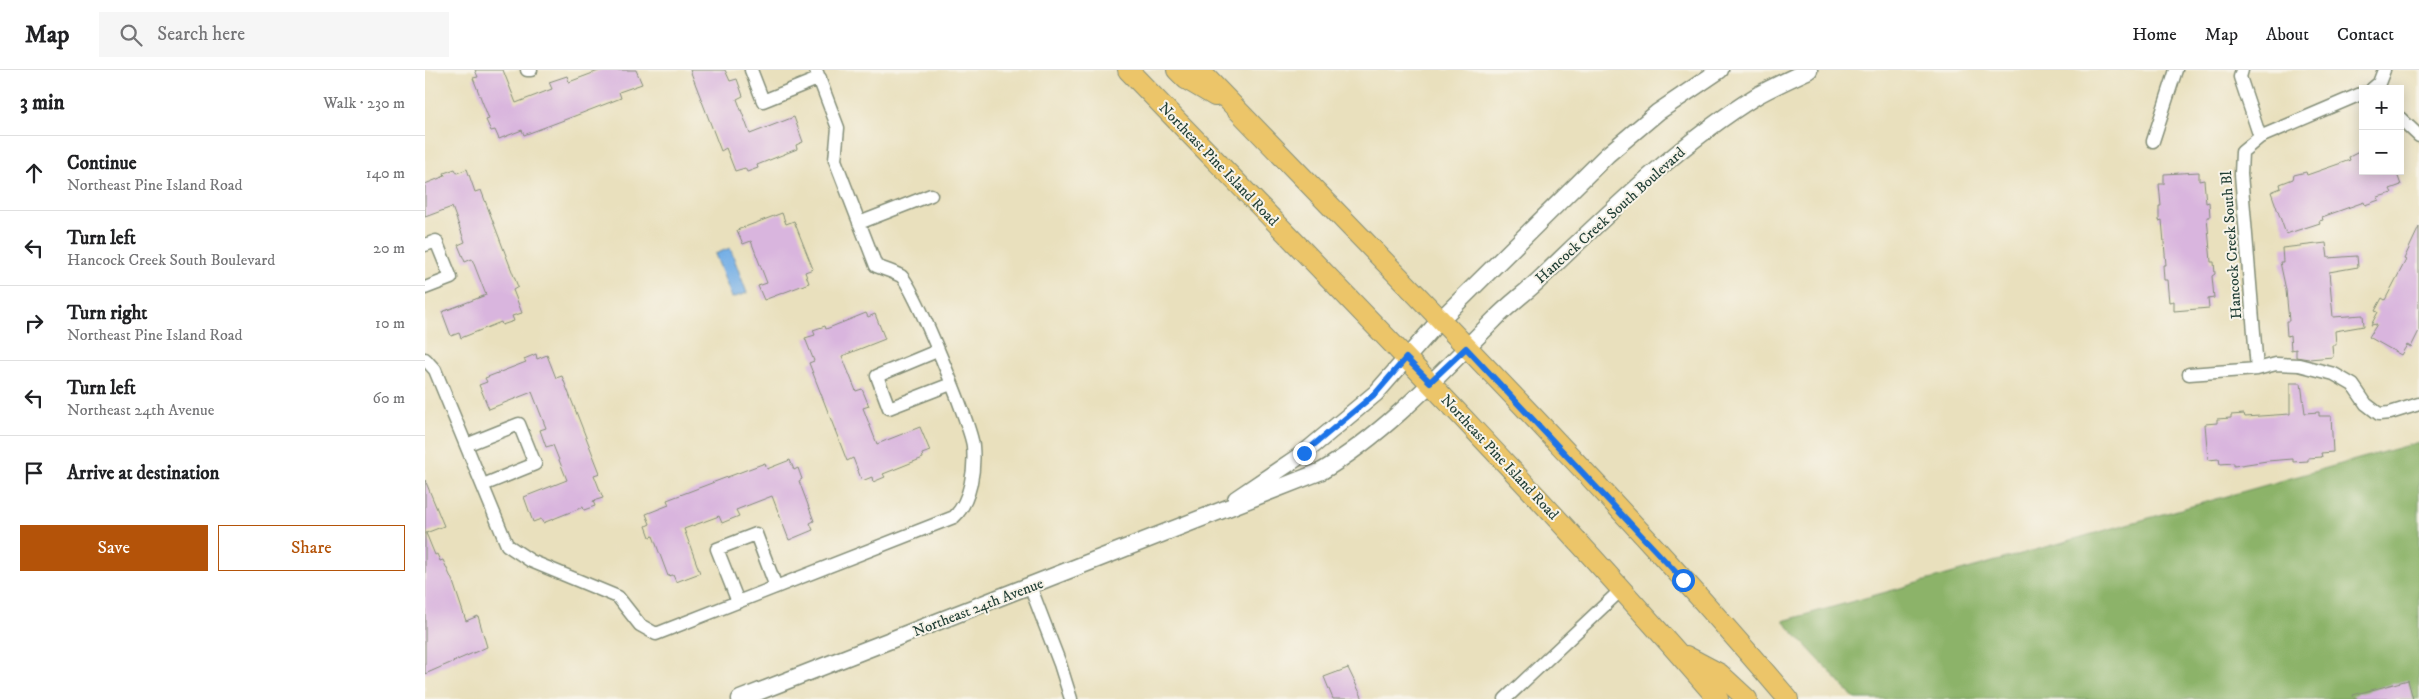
<!DOCTYPE html>
<meta charset="utf-8">
<style>
body{margin:0;font-family:"IM FELL DW Pica",serif;background:#f6f6f6;color:#202124}
.controls{position:absolute;right:15px;top:15px;display:grid;overflow:hidden;border-radius:0px;box-shadow:0 2px 12px #0003}
.controls button{width:45px;height:45px;display:grid;place-items:center;padding:0;border:0;border-bottom:1px solid #e0e0e0;background:#fff;color:#202124;font:25px sans-serif}
.stop{position:absolute;width:15px;height:15px;margin:-11px;border:4px solid #1a73e8;border-radius:50%;background:#fff}
.stop.end{background:#1a73e8;border-color:#fff;box-shadow:0 1px 5px #0008}
.list{margin:0;padding:0;list-style:none}
h2{display:flex;justify-content:space-between;align-items:center;height:65px;margin:0;padding:0 20px;font-size:21px}
h2 small{font-size:16px;font-weight:400;color:#757577}
.list li{display:grid;grid-template-columns:32px 1fr auto;gap:15px;align-items:center;box-sizing:border-box;height:75px;padding:0 20px;border-top:1px solid #e0e0e0}
.list b{display:block;font-size:19px;white-space:nowrap}
.list p{margin:0;font-size:16px;white-space:nowrap;color:#757577}
.list em{font-size:16px;font-style:normal;color:#757577}
.actions{display:flex;gap:10px;padding:15px 20px}
.actions a{flex:1;padding:11px 0;border:1px solid #b45309;border-radius:0px;text-align:center;font-size:18px;color:#b45309}
.actions .main{background:#b45309;color:#fff}
.icon{flex:none;width:28px;height:28px;fill:none;stroke:currentColor;stroke-width:2;stroke-linecap:round;stroke-linejoin:round}
.map{position:relative;flex:none;width:1994px;height:629px;overflow:hidden}
header{display:flex;align-items:center;gap:30px;box-sizing:border-box;height:70px;padding:0 25px;background:#fff;border-bottom:1px solid #e0e0e0}
header strong{font-size:24px}
nav{display:flex;gap:28px;margin-inline-start:auto;font-size:18px}
.search{width:350px;height:45px;background:#f6f6f6;display:flex;align-items:center;gap:12px;box-sizing:border-box;padding:0 18px;border-radius:0px;color:#757577;font-size:19px}
main{display:flex}
aside{flex:1;background:#fff}
.map>svg:first-child{display:block}
.forest{fill:#8cb369;stroke:#56784e}
.water{fill:#75afe6;stroke:#4a768d}
.building{fill:#d9b5de}
.lines{fill:none;stroke-linecap:round;stroke-linejoin:round}
.minor-casing{stroke:#848e78;stroke-width:15}
.tertiary-casing{stroke:#848e78;stroke-width:19}
.primary-casing{stroke:#848e78;stroke-width:22}
.minor{stroke:#fff;stroke-width:12}
.tertiary{stroke:#fff;stroke-width:16}
.primary{stroke:#ecc569;stroke-width:20}
.route{stroke:#1a73e8;stroke-width:6}
.labels{text-anchor:middle;stroke-width:4;stroke-linejoin:round;paint-order:stroke}
.street-label{font-size:15px;fill:#1f3d34;stroke:#f7f3e8}
</style>
<header>
<strong>Map</strong>
<div class="search"><svg class="icon" aria-label="search" viewBox="0 0 24 24"><circle cx="10" cy="10" r="6"/><path d="M15 15l6 6"/></svg>Search here</div>
<nav><a>Home</a><a>Map</a><a>About</a><a>Contact</a></nav>
</header>
<main>
<aside>
<h2>3 min<small>Walk · 230 m</small></h2>
<ul class="list">
<li><svg class="icon" aria-label="ahead" viewBox="0 0 24 24"><path d="M12 20V5M6 11l6-6 6 6"/></svg><div><b>Continue</b><p>Northeast Pine Island Road</p></div><em>140 m</em></li>
<li><svg class="icon" aria-label="left" viewBox="0 0 24 24"><path d="M17 20v-9H6M10 6l-5 5 5 5"/></svg><div><b>Turn left</b><p>Hancock Creek South Boulevard</p></div><em>20 m</em></li>
<li><svg class="icon" aria-label="right" viewBox="0 0 24 24"><path d="M7 20v-9h11M14 6l5 5-5 5"/></svg><div><b>Turn right</b><p>Northeast Pine Island Road</p></div><em>10 m</em></li>
<li><svg class="icon" aria-label="left" viewBox="0 0 24 24"><path d="M17 20v-9H6M10 6l-5 5 5 5"/></svg><div><b>Turn left</b><p>Northeast 24th Avenue</p></div><em>60 m</em></li>
<li><svg class="icon" aria-label="arrive" viewBox="0 0 24 24"><path d="M6 21V4h12l-3 4 3 4H6"/></svg><div><b>Arrive at destination</b></div></li>
</ul>
<div class="actions"><a class="main">Save</a><a>Share</a></div>
</aside>
<div class="map">
<svg width="1994" height="629" viewBox="0 0 1994 629">
<rect width="100%" height="100%" fill="#f7f3e8"/>
<filter id="ink" filterUnits="userSpaceOnUse"><feTurbulence type="fractalNoise" baseFrequency=".02" numOctaves="2"/><feDisplacementMap in="SourceGraphic" scale="10" xChannelSelector="R" yChannelSelector="G"/><feConvolveMatrix kernelMatrix="1 2 1 2 8 2 1 2 1" color-interpolation-filters="sRGB"/></filter>
<filter id="wash" filterUnits="userSpaceOnUse"><feTurbulence type="fractalNoise" baseFrequency=".0096" numOctaves="4" result="noise"/><feDisplacementMap in="SourceGraphic" scale="20" xChannelSelector="R" yChannelSelector="G"/><feGaussianBlur stdDeviation="1.12" result="paint"/><feColorMatrix in="noise" values="0 0 0 0 0 0 0 0 0 0 0 0 0 0 0 0 0 1.4 0 .05"/><feComposite in="paint" operator="in"/></filter>
<g filter="url(#wash)">
<rect width="100%" height="100%" fill="#e9e0bd"/>
<path class="forest" d="M 1994,372 L 1994,629 L 1430,629 L 1358,551 Z"/>
<path class="water" d="M 305,178 L 322,223 L 307,228 L 290,184 Z"/>
<g id="blocks">
<path class="building" d="M 50,0 L 78,0 L 91,33 L 127,19 L 124,12 L 142,6 L 144,12 L 176,0 L 211,0 L 217,14 L 194,22 L 196,28 L 147,47 L 99,65 L 97,60 L 74,69 L 70,60 L 66,61 L 61,50 L 64,49 L 48,8 L 53,7 Z
M 265,0 L 300,0 L 305,11 L 312,9 L 318,26 L 312,29 L 325,64 L 369,47 L 378,72 L 371,75 L 372,79 L 332,95 L 333,98 L 322,102 L 320,98 L 310,101 L 301,78 L 296,81 Z
M 1938,80 L 1938,101 L 1971,101 L 1976,115 L 1965,119 L 1967,123 L 1953,127 L 1954,130 L 1940,135 L 1939,132 L 1897,147 L 1898,150 L 1894,151 L 1895,153 L 1861,164 L 1846,122 L 1856,118 L 1855,114 L 1868,109 L 1869,105 L 1881,102 L 1882,105 L 1925,90 L 1924,87 Z
M 30,99 L 32,103 L 42,99 L 50,122 L 56,120 L 93,217 L 88,220 L 97,243 L 87,246 L 89,251 L 77,255 L 76,252 L 36,268 L 34,263 L 26,266 L 17,242 L 61,225 L 47,189 L 40,192 L 33,175 L 40,172 L 27,137 L 0,147 L 0,114 L 20,106 L 19,103 Z
M 1774,102 L 1774,111 L 1779,110 L 1781,133 L 1784,132 L 1785,147 L 1782,147 L 1786,192 L 1789,192 L 1790,204 L 1787,206 L 1789,228 L 1783,229 L 1784,238 L 1749,241 L 1749,231 L 1744,232 L 1742,210 L 1739,210 L 1738,195 L 1741,195 L 1737,150 L 1734,151 L 1734,136 L 1736,136 L 1734,114 L 1739,114 L 1739,104 Z
M 357,143 L 361,154 L 369,151 L 388,199 L 380,202 L 384,213 L 339,230 L 333,216 L 342,213 L 337,200 L 326,171 L 318,174 L 312,160 Z
M 1994,157 L 1994,261 L 1986,277 L 1982,275 L 1976,285 L 1944,267 L 1952,254 L 1946,255 L 1953,242 L 1950,241 L 1957,228 L 1960,230 L 1981,190 L 1979,189 Z
M 1901,173 L 1903,188 L 1932,186 L 1933,197 L 1904,202 L 1908,247 L 1938,245 L 1939,256 L 1910,261 L 1911,275 L 1907,275 L 1908,287 L 1884,289 L 1871,287 L 1871,279 L 1866,280 L 1865,265 L 1862,266 L 1861,251 L 1864,251 L 1861,220 L 1855,192 L 1858,192 L 1857,178 Z
M 441,243 L 443,247 L 450,244 L 460,269 L 417,286 L 431,321 L 437,319 L 444,336 L 438,338 L 452,374 L 495,357 L 505,381 L 497,384 L 498,388 L 458,404 L 460,407 L 448,412 L 447,407 L 437,411 L 428,388 L 422,391 L 384,293 L 389,291 L 380,268 L 390,265 L 388,260 L 400,256 L 401,259 Z
M 111,284 L 112,289 L 122,285 L 131,308 L 137,306 L 175,403 L 169,405 L 178,428 L 168,431 L 170,436 L 159,440 L 158,437 L 118,453 L 116,449 L 108,452 L 99,427 L 142,410 L 128,375 L 121,377 L 115,360 L 121,358 L 107,322 L 64,339 L 54,315 L 62,312 L 60,308 L 101,292 L 99,289 Z
M 1865,313 L 1876,313 L 1880,343 L 1894,342 L 1894,346 L 1906,346 L 1908,382 L 1896,383 L 1897,387 L 1883,388 L 1883,391 L 1868,392 L 1868,389 L 1842,391 L 1809,396 L 1809,393 L 1795,394 L 1794,389 L 1783,390 L 1780,354 L 1792,353 L 1792,349 L 1806,348 L 1806,345 L 1819,344 L 1820,347 L 1865,344 Z
M 365,390 L 369,400 L 373,398 L 377,409 L 374,411 L 389,451 L 385,453 L 388,460 L 364,470 L 347,426 L 311,440 L 314,446 L 297,453 L 294,446 L 259,459 L 275,503 L 251,512 L 248,505 L 243,506 L 228,466 L 225,467 L 221,456 L 225,454 L 221,444 L 244,435 L 242,430 L 321,400 L 340,393 L 342,399 Z
M 0,410 L 19,456 L 1,463 L 10,485 L 12,484 L 15,491 L 18,490 L 28,512 L 41,551 L 53,546 L 62,577 L 0,604 Z
M 923,598 L 938,629 L 908,629 L 899,607 Z
M 1983,610 L 1988,629 L 1929,629 L 1928,625 Z"/>
</g>
</g>
<g filter="url(#ink)">
<use href="#blocks" fill-opacity="0" stroke="#848e78" stroke-width="1"/>
<g class="lines">
<g class="minor-casing">
<path id="minor" d="M 102,0 L 106,0
M 326,0 L 338,31 L 395,8
M 1817,0 L 1815,7 L 1835,67 L 1817,82 L 1816,104 L 1832,299
M 1947,19 L 1954,13 L 1959,0
M 1975,48 L 1994,66
M 1835,67 L 1938,23
M 1728,71 L 1751,0
M 434,153 L 506,125
M 0,175 L 11,171 L 26,208 L 0,218
M 512,281 L 452,306 L 464,338 L 526,314
M 0,289 L 10,300 L 82,475 L 106,491 L 193,527 L 215,555 L 231,564 L 529,447 C 546,431 550,399 548,376 C 546,356 489,216 476,206 C 469,202 459,199 451,196 L 410,90 L 413,58 L 391,0
M 1764,304 L 1832,299 L 1851,294 L 1874,295 L 1909,304 L 1928,315 L 1941,334 L 1954,344 L 1965,343 L 1994,334
M 41,375 L 94,354 L 110,394 L 58,415
M 605,516 L 635,594 L 646,629
M 313,532 L 292,479 L 331,464 L 351,517
M 1080,629 L 1198,518"/>
</g>
<g class="tertiary-casing">
<path id="tertiary" d="M 811,429 L 879,383 L 951,323 L 1014,251 L 1182,85 L 1233,42 L 1295,0
M 315,629 L 897,401 C 962,362 1015,304 1069,250 C 1084,234 1102,222 1117,207 C 1185,142 1252,75 1333,25 C 1349,16 1367,8 1384,0"/>
</g>
<g class="primary-casing">
<path id="primary" d="M 703,0 C 903,207 1105,411 1293,629
M 752,0 L 761,9 L 790,26
M 774,0 C 973,207 1177,410 1363,629
M 1261,586 L 1295,604 L 1322,629"/>
</g>
<use href="#minor" class="minor"/>
<use href="#tertiary" class="tertiary"/>
<use href="#primary" class="primary"/>
</g>
</g>
<g class="lines" filter="url(#ink)">
<path class="route" d="M 879,383 L 951,323 L 981,288 L 1005,312 L 1041,278 L 1258,510"/>
</g>
<g class="labels">
<g class="street-label">
<text transform="translate(794 94) rotate(46)" y="5">Northeast Pine Island Road</text>
<text transform="translate(1185 145) rotate(-42)" y="5">Hancock Creek South Boulevard</text>
<text transform="translate(1806 175) rotate(-94)" y="5">Hancock Creek South Bl</text>
<text transform="translate(1075 387) rotate(47)" y="5">Northeast Pine Island Road</text>
<text transform="translate(553 537) rotate(-21)" y="5">Northeast 24th Avenue</text>
</g>
</g>
</svg>
<div class="controls">
<button>+</button>
<button>−</button>
</div>
<div class="stop" style="left:1258px;top:510px"></div>
<div class="stop end" style="left:879px;top:383px"></div>
</div>
</main>
